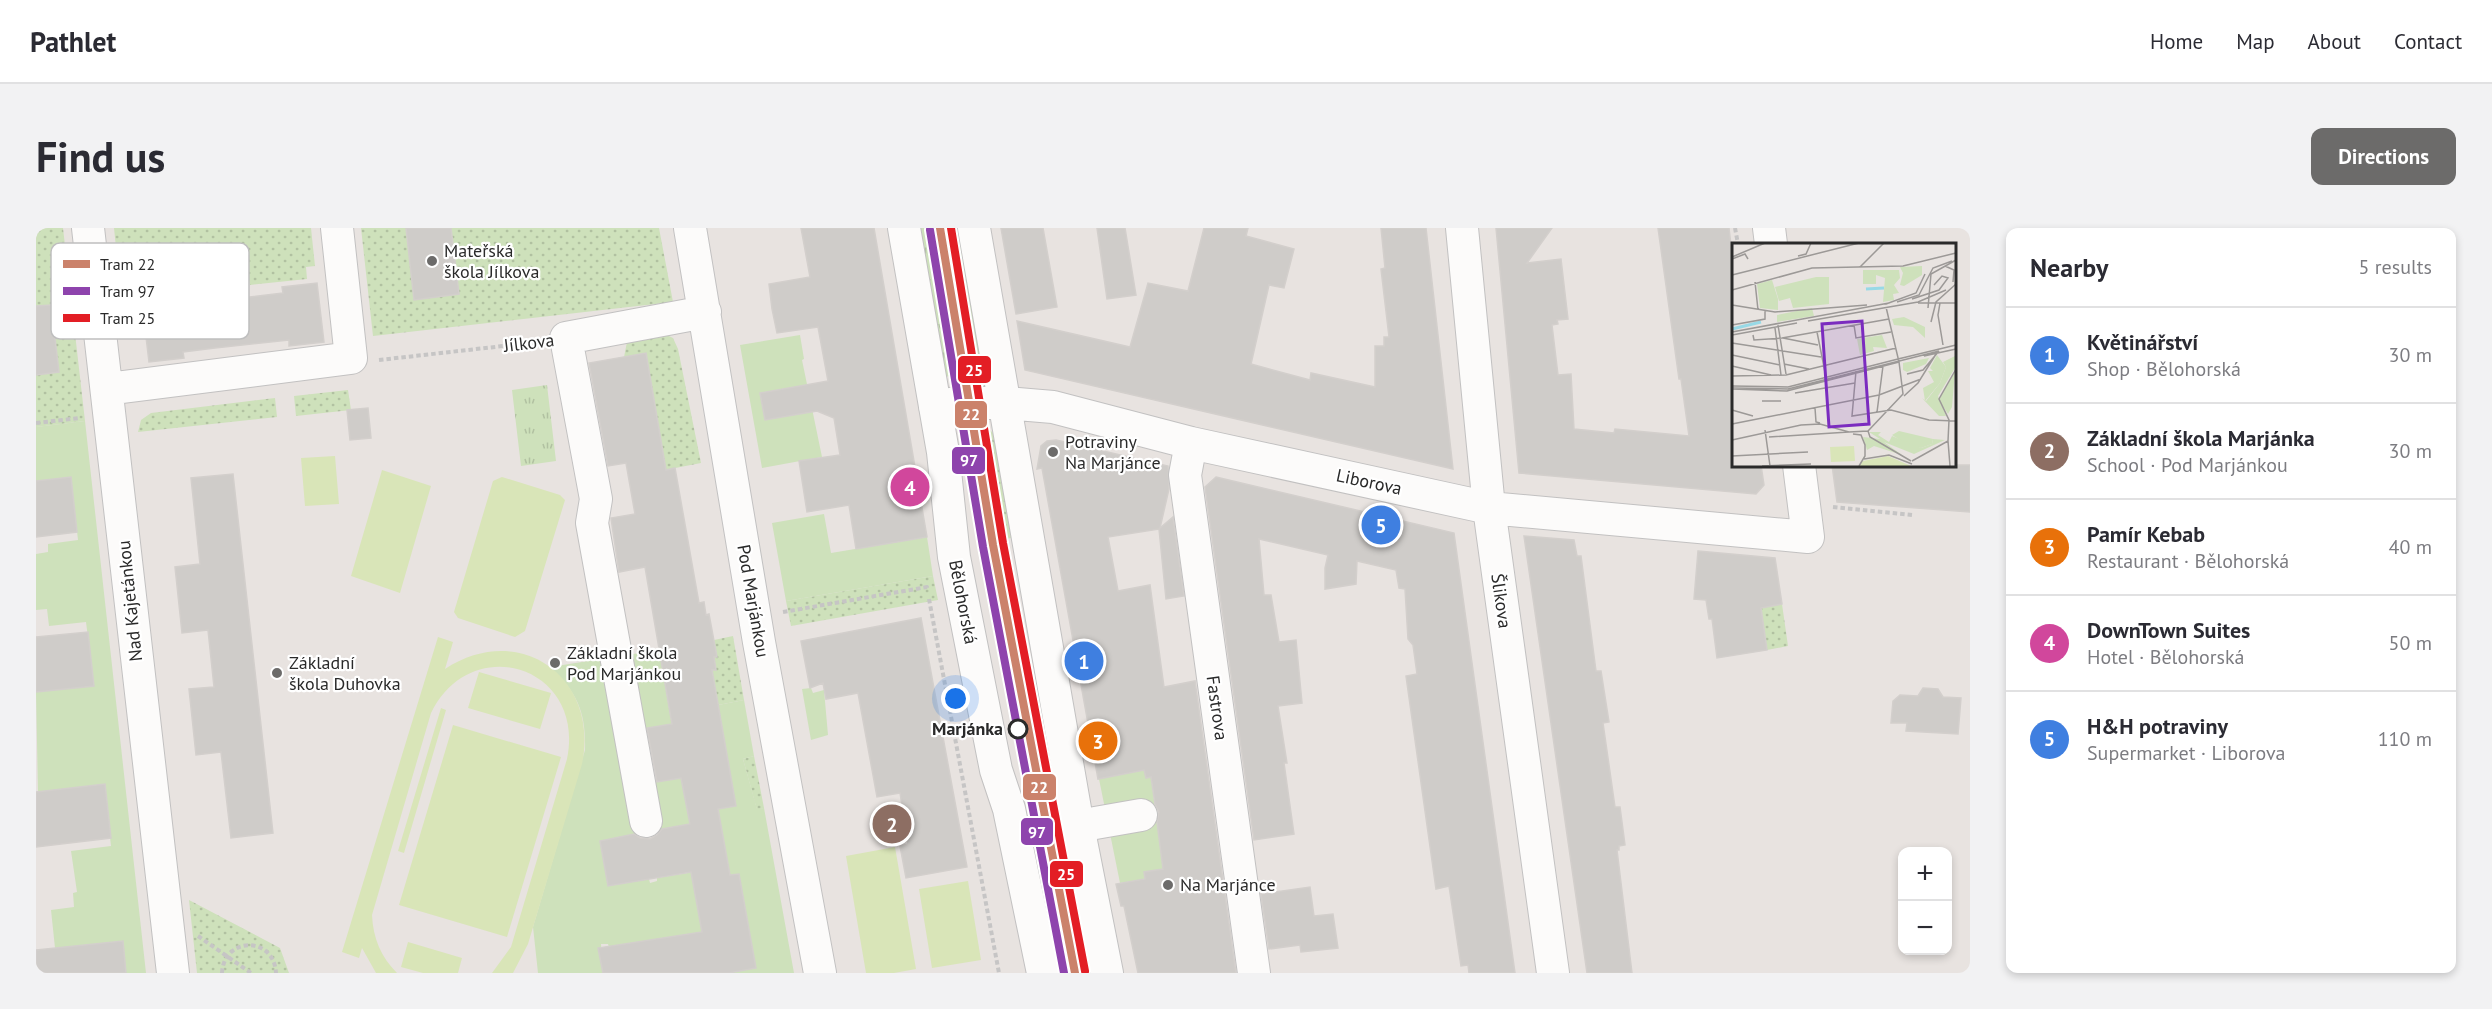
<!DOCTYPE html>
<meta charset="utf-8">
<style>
body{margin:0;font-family:"PT Sans",sans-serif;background:#f2f2f3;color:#2b2b33}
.controls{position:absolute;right:18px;bottom:18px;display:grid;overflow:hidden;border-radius:12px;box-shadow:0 3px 9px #0003}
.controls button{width:54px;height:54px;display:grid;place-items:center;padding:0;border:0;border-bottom:2px solid #e1e1e2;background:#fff;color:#2b2b33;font:30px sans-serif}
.you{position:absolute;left:920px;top:471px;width:21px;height:21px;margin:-15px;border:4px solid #fff;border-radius:50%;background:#1a73e8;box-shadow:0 0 0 9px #1a73e833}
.badge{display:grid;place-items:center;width:39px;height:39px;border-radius:50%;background:#6c6b6a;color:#fff;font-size:20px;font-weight:700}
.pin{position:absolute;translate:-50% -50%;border:3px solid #fff;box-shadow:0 2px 6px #0006}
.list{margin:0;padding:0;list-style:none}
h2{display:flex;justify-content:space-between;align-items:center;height:78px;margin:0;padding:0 24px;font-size:26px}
h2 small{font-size:20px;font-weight:400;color:#7c7c81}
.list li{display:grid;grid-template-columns:39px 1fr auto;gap:18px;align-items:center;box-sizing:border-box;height:96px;padding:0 24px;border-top:2px solid #e1e1e2}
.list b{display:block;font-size:22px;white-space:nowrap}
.list p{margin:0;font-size:20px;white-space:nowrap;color:#7c7c81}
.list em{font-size:20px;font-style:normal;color:#7c7c81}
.map{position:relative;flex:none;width:1934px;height:745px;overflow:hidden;border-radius:12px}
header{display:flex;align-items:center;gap:36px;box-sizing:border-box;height:84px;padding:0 30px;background:#fff;border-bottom:2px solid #e1e1e2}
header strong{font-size:28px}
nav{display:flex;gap:33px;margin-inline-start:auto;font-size:21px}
.intro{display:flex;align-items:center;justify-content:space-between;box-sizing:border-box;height:144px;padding:0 36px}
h1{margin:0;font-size:42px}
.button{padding:15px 27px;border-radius:12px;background:#6c6b6a;color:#fff;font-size:21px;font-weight:700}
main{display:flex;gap:36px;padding:0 36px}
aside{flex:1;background:#fff;border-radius:12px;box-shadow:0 3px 9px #0003}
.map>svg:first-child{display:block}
.grass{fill:url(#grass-dots)}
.park{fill:url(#park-tufts)}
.garden{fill:#cee1bb;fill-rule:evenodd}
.pitch{fill:#d9e5b8}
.building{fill:#cfccc9;stroke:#d3cfcc;stroke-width:1.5}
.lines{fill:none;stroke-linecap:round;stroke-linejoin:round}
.minor-casing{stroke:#c2c1c1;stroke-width:34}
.path{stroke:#c6c5c5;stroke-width:4;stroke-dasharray:4.5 3;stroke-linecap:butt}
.minor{stroke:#fcfbfa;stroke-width:32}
.tram-1-casing{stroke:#fff;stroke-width:12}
.tram-2-casing{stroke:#fff;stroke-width:12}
.tram-3-casing{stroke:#fff;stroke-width:12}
.tram-1{stroke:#cb826b;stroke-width:8}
.tram-2{stroke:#8e44ad;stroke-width:8}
.tram-3{stroke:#e31e25;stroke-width:8}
.poi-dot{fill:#6c6b6a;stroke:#fff;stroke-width:2}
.stop-dot{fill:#fff;stroke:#2a2a2a;stroke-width:3}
.labels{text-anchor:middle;stroke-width:4.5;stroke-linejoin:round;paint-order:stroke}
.poi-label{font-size:18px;fill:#2a2a2a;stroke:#fff;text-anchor:start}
.street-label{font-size:18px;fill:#2a2a2a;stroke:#fff}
.stop-label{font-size:18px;font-weight:bold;fill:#2a2a2a;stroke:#fff;text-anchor:end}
.inset-river{fill:none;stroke:#98d9e6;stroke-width:3}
.inset-road{fill:none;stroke:#9c9997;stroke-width:1.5}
.view{fill:#7b2cbf;fill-opacity:0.15;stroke:#7b2cbf;stroke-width:3}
.inset-edge{fill:none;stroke:#2a2a2a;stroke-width:3}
.key{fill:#fff;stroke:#bfbfbf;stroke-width:1.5}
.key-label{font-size:16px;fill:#2a2a2a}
.line-badge{stroke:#fff;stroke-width:2}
.badge-label{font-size:16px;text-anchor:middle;font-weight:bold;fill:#fff}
</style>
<header>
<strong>Pathlet</strong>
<nav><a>Home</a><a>Map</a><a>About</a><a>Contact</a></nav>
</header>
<div class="intro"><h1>Find us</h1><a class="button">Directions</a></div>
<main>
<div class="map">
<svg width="1934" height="745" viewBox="0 0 1934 745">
<defs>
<pattern id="grass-dots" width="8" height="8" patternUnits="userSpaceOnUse" patternTransform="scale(1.5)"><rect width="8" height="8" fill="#cee1bb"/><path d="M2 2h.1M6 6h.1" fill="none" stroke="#b1c1a1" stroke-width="1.8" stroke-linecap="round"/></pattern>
<pattern id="park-tufts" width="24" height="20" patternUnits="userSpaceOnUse" patternTransform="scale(1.5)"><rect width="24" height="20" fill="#cee1bb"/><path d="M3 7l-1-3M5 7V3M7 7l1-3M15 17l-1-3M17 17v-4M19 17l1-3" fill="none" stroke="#b1c1a1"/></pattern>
</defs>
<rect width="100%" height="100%" fill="#e8e3e0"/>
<path class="grass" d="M 0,0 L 27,0 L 49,193 L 0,199 L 0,147 L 23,144 L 0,87 Z
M 78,0 L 275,0 L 279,38 L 270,39 L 271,51 L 214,57 L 211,40 L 178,44 L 180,58 L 106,67 L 105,60 L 89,62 L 89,68 L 85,69 Z
M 325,0 L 370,0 L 378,71 L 423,66 L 415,0 L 623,0 L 637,74 L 337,108 Z
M 625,104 L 637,110 L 642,121 L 665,235 L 629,242 L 609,125 L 588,129 L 591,114 Z
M 312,162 L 315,182 L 260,188 L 258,168 Z
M 239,170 L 241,189 L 102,204 L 105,192 L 115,185 Z
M 944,198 L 952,200 L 958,206 L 975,310 L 964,312 Z
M 897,348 L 902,372 L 755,398 L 750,373 Z
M 1746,376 L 1752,418 L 1731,422 L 1725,380 Z
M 697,408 L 708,472 L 682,477 L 676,442 L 680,442 L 678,429 L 681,428 L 678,412 Z
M 1010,504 L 1058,745 L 1020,745 L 995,620 L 1021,614 L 1002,516 L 998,507 Z
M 718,528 L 728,580 L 721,582 L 707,531 Z
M 153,672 L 244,720 L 253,745 L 161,745 Z"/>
<path class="park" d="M 884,0 L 923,0 L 946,135 L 944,142 L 940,144 L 908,149 Z
M 511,157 L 520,233 L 485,238 L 476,162 Z"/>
<path class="garden" d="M 764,107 L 768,131 L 766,132 L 786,229 L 726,240 L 704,117 ZM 751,160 L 756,187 L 729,192 L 724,165 Z
M 49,193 L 110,745 L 90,745 L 86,713 L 19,720 L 15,682 L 38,679 L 37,665 L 41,664 L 35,623 L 75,618 L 68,556 L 2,564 L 0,464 L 58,457 L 50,394 L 13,398 L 11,381 L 0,382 L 0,326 L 12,324 L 12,316 L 42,312 L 35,249 L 0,253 L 0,199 Z
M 788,286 L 795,325 L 891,309 L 897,348 L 750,373 L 736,295 Z
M 623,422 L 636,498 L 605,501 L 616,555 L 645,548 L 656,596 L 564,613 L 572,658 L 613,651 L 614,655 L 621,653 L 621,650 L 664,643 L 657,654 L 671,732 L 573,719 L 572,716 L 565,716 L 567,745 L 502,745 L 497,699 L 549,522 C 550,485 542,465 514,439 Z
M 775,460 L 777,465 L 788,462 L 792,507 L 775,512 L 766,461 Z
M 708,472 L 718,528 L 707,531 L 721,581 L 728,580 L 758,745 L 693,745 L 720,740 L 703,646 L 694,647 L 682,581 L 700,578 L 682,477 Z
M 1108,542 L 1115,549 L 1128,647 L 1120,642 L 1108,644 L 1109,651 L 1084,655 L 1063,551 Z"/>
<path class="pitch" d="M 299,228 L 303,276 L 269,278 L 265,230 Z
M 346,242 L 395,258 L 364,365 L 315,348 Z
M 466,249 L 524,267 L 529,272 L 489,403 L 479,409 L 422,390 L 418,384 L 457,253 Z
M 402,409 L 417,414 L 409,441 C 484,392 564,450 546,536 L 492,716 L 477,745 L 456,745 L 475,719 L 531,531 C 550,439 436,402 395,485 L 336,687 C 337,710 345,729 361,745 L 340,745 L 326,720 L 323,730 L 306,724 Z
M 443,444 L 515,465 L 504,501 L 432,480 Z
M 405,480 L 410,482 L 368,625 L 362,623 Z
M 417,497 L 525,529 L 471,709 L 363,677 Z
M 859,619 L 880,741 L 858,745 L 830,745 L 810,628 Z
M 932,653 L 945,732 L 896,740 L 883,661 Z
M 372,714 L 426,730 L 422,745 L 387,745 L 365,739 Z"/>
<path class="building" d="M 370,0 L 415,0 L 423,66 L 378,72 Z
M 765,0 L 838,0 L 891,309 L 820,321 L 813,277 L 771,284 L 763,233 L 804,227 L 798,190 L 781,183 L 729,192 L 724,165 L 792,153 L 782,99 L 741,105 L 736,81 L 733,56 L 774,49 Z
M 965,0 L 1007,0 L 1021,79 L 980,86 Z
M 1061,0 L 1089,0 L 1100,67 L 1071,71 Z
M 1168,0 L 1212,0 L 1210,8 L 1258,21 L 1248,60 L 1233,57 L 1215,136 L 1274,152 L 1275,145 L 1339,159 L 1339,118 L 1348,118 L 1348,109 L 1353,109 L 1345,41 L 1349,40 L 1345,0 L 1390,0 L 1417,241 L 989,142 L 981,93 L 1094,119 L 1112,55 L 1152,63 Z
M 1460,0 L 1516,0 L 1491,35 L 1525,31 L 1532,91 L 1521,92 L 1522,96 L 1516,97 L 1522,147 L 1535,146 L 1538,201 L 1578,205 L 1579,201 L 1653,208 L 1645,151 L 1643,151 L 1622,0 L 1693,0 L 1697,35 L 1697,237 L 1725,237 L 1728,257 L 1720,266 L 1483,245 Z
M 281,55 L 288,114 L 253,118 L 253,112 L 179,120 L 147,124 L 148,130 L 113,134 L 106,75 L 142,71 L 143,77 L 188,72 L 247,65 L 246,59 Z
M 15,77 L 23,144 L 0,147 L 0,78 Z
M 610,125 L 630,242 L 639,240 L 663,375 L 668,374 L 670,387 L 673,386 L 681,429 L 678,429 L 680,442 L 676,442 L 700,578 L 682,581 L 694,647 L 703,646 L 720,740 L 693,745 L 567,745 L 562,720 L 666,704 L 655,644 L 572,658 L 564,613 L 598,606 L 604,610 L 614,611 L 621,607 L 626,601 L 654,596 L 645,550 L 621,554 L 611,500 L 636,496 L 609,339 L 583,344 L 575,290 L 599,286 L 590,235 L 572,238 L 553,135 Z
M 332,180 L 335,210 L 314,212 L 311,182 Z
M 1020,212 L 1132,238 L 1133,261 L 1124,300 L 1137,289 L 1148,368 L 1130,371 L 1123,301 L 1072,309 L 1082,363 L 1114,357 L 1128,459 L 1159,453 L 1200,745 L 1102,745 L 1088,678 L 1085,678 L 1080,656 L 1109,651 L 1108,644 L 1127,641 L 1121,594 L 1123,584 L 1119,576 L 1115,549 L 1110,550 L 1108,542 L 1062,551 L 1006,240 L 1001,241 L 1005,218 L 1011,213 Z
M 1796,237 L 1934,237 L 1934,284 L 1801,274 Z
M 197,246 L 237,605 L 195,610 L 185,524 L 160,527 L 153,461 L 178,459 L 172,402 L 146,405 L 139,339 L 164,336 L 155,250 Z
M 35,249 L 41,304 L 0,309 L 0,253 Z
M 1180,249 L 1418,305 L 1479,745 L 1433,745 L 1432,737 L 1425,738 L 1413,658 L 1400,661 L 1370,448 L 1381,446 L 1377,417 L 1372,411 L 1369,361 L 1363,360 L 1360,342 L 1321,333 L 1320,356 L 1289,361 L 1289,340 L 1292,327 L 1223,311 L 1228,367 L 1235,367 L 1243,414 L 1260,412 L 1266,475 L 1242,478 L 1251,535 L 1248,535 L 1258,606 L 1218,612 L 1169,259 Z
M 1488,308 L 1538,312 L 1541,328 L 1545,328 L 1560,443 L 1565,443 L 1573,494 L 1567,495 L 1579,579 L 1584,579 L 1589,617 L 1583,618 L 1583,622 L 1581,622 L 1596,745 L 1551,745 Z
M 1662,323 L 1739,330 L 1746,376 L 1725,380 L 1731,422 L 1681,430 L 1676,391 L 1673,391 L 1670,372 L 1658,371 Z
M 885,390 L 931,639 L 870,650 L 864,618 L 872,616 L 864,565 L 841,569 L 822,465 L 790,471 L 787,455 L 774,460 L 765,413 Z
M 52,404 L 58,458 L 0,464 L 0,409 Z
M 1887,460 L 1902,461 L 1907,469 L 1925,470 L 1922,506 L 1870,503 L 1871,495 L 1855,495 L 1857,473 L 1864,467 L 1882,468 Z
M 69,556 L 75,610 L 0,619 L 0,564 Z
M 1274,659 L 1278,688 L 1297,686 L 1302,720 L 1265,724 L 1264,717 L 1233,721 L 1225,666 Z
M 87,713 L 90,745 L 0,745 L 0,722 Z"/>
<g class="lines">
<g class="minor-casing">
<path id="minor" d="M 52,0 L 137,745
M 654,0 L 723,414 L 784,745
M 868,0 L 907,224 L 918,329 L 960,542 L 973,581 L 1007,745
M 938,0 L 1042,598 L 1071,745
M 1426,0 L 1453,280 L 1517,745
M 1733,0 L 1735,16
M 71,161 L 315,130 L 301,0
M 899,179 L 920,175 L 969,175 L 1017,179 L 1155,215 L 1453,280 L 1772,309 L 1763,237
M 1155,215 L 1149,247 L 1218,745
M 610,593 L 556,295 L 560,271 L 530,110 L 669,84
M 1042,598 L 1105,587"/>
</g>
<path class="path" d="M 1699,0 L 1702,16
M 343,132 L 503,114
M 0,195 L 44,190
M 1797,279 L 1876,287
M 893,371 L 963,745
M 747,384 L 891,359 L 891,361
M 162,708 L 215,745
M 186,745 C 188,708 238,708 240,745"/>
<use href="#minor" class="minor"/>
<g class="tram-1-casing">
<path id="tram-1" d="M 904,0 L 957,317 L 1039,745"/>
</g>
<g class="tram-2-casing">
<path id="tram-2" d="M 894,2 L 947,319 L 1028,745"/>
</g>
<g class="tram-3-casing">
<path id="tram-3" d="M 915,0 L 967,315 L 1049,743"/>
</g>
<use href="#tram-1" class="tram-1"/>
<use href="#tram-2" class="tram-2"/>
<use href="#tram-3" class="tram-3"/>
</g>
<g class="poi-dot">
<circle cx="396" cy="33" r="6"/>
<circle cx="1017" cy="224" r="6"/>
<circle cx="519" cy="435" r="6"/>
<circle cx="241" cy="445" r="6"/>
<circle cx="1132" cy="657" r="6"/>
</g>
<circle class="stop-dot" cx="982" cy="501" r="9"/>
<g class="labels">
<g class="poi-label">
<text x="408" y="29">Mateřská<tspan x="408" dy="21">škola Jílkova</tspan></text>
<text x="1029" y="220">Potraviny<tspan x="1029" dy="21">Na Marjánce</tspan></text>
<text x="531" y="431">Základní škola<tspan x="531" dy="21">Pod Marjánkou</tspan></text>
<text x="253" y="441">Základní<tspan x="253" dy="21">škola Duhovka</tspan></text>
<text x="1144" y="663">Na Marjánce</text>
</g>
<g class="street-label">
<text transform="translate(493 115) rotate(-7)" y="6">Jílkova</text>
<text transform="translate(1333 254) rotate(12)" y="6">Liborova</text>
<text transform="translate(94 373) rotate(-96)" y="6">Nad Kajetánkou</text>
<text transform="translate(717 373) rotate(80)" y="6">Pod Marjánkou</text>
<text transform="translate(1465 373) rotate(82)" y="6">Šlikova</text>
<text transform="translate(927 374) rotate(79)" y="6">Bělohorská</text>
<text transform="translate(1181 480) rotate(82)" y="6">Fastrova</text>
</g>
<g class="stop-label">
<text x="967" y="507">Marjánka</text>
</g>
</g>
<g transform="translate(1696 15)">
<rect width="224" height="224" fill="#e8e3e0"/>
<path d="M 131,27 L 167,27 L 168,35 L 162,42 L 167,50 L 161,51 L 162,57 L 151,59 L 153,35 L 144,32 L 144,41 L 131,41 ZM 40,37 L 46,56 L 46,67 L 28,65 L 25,41 ZM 80,65 L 82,73 L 45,79 L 45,72 ZM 172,74 L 193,84 L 193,95 L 181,84 L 162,82 L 160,76 ZM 150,92 L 155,105 L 141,104 L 142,108 L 128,112 L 125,96 ZM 205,112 L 214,124 L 208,140 L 193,158 L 191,145 L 202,139 L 196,128 L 201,128 L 198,125 ZM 167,188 L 201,196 L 200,201 L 189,205 L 177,203 L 160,192 Z" fill="#cee1bb"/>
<path d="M 190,23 L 190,32 L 172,43 L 168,42 L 171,30 L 168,24 ZM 223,113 L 223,125 L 206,153 L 214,173 L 207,173 L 190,155 L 194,158 L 208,140 L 214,124 L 211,119 ZM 137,189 L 149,189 L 146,192 L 157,199 L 160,193 L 189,205 L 200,201 L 201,196 L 213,197 L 182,211 L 152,199 L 170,212 L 142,203 L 135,207 L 131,194 L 148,196 Z" fill="#cee1bb"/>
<path d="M 84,34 L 97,34 L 97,61 L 61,65 L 58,55 L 47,58 L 43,44 ZM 197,115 L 194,121 L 175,129 L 171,127 L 171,120 ZM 223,128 L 220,164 L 216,171 L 207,157 Z" fill="#cee1bb"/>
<path d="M 122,203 L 123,218 L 99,219 L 98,204 ZM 156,213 L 179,223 L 127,223 L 131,218 Z" fill="#d9e5b8"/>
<path class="inset-river" d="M 134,46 L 152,45M 0,86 L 29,79"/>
<path class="inset-road" d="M 66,13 L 74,11 L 79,0M 0,14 L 33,0M 0,16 L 13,11 L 16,16M 213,23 L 222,27 L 221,39M 128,24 L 152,0M 0,32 L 127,0M 23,39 L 26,67M 0,47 L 80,25 L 171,23 L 224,10M 180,56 L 207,47 L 216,35 L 210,33 L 202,42M 165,59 L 187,52 L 201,25 L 220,18M 186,60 L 224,60M 208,60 L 206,72 L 211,102M 154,61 L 184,50 L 193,31M 0,62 L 43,69 L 135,62M 154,64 L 167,119M 196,65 L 199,31 L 224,17M 76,78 L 186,59 L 214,47M 199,79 L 204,59 L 224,41M 0,82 L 33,76 L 33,68M 46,82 L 54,131M 122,82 L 124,95 L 159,89M 43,85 L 49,132M 0,89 L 157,60M 85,89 L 94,134M 0,92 L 65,80M 21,92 L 22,97 L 50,95 L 157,76M 51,95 L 86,102M 0,100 L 89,114M 0,112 L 48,122M 192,113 L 224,106M 166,116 L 224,102M 52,121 L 77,126M 0,123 L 39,132M 124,128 L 120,173 L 159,167 L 197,177 L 224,178M 175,131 L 191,127 L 207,108M 0,133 L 54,132 L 164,105M 0,143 L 56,144 L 166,116M 0,145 L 56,146 L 207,108M 0,146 L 55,148 L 167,119 L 171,151 L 136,188 L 117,189 L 88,181 L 69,182 L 0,197M 63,150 L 123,140M 172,153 L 186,140 L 204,111M 30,158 L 49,158M 83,165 L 84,179 L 88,180M 0,167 L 21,173M 145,169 L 151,123M 0,181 L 147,152 L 189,136M 33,187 L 38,223M 136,188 L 138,194 L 179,218M 121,191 L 129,192 L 133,202 L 133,213 L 127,223M 37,194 L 117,189M 216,198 L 218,223M 0,213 L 76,209M 132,216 L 157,212 L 180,221M 180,218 L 216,198 L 217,177 L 207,156 L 224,126M 30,223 L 79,221"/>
<path class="view" d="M 130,78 L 137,181 L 97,184 L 90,81 Z"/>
<rect width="224" height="224" class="inset-edge"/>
</g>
<rect x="15" y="15" width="198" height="96" rx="9" class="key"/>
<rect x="27" y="32" width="27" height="8" fill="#cb826b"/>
<rect x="27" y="59" width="27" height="8" fill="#8e44ad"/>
<rect x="27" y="86" width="27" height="8" fill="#e31e25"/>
<g class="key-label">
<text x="64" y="42">Tram 22</text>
<text x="64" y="69">Tram 97</text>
<text x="64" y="96">Tram 25</text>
</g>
<g class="line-badge">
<rect x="921" y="127" width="35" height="29" rx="6" fill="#e31e25"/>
<rect x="918" y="172" width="34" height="29" rx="6" fill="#cb826b"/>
<rect x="915" y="218" width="35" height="29" rx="6" fill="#8e44ad"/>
<rect x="986" y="545" width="35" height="28" rx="6" fill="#cb826b"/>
<rect x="984" y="589" width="34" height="29" rx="6" fill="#8e44ad"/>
<rect x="1013" y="632" width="35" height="28" rx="6" fill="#e31e25"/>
</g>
<g class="badge-label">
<text x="938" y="148">25</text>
<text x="935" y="192">22</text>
<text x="933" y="238">97</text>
<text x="1003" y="565">22</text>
<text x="1001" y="610">97</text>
<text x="1030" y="652">25</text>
</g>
</svg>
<div class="controls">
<button>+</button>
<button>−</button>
</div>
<div class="you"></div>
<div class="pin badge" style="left:1048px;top:433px;background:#3f7fe0">1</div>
<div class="pin badge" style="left:856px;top:596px;background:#8d6e63">2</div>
<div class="pin badge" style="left:1062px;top:513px;background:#e8710a">3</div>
<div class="pin badge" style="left:874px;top:259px;background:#d1479c">4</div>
<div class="pin badge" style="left:1345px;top:297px;background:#3f7fe0">5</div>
</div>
<aside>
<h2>Nearby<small>5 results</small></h2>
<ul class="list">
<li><span class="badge" style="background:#3f7fe0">1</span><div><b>Květinářství</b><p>Shop · Bělohorská</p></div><em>30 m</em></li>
<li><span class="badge" style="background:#8d6e63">2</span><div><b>Základní škola Marjánka</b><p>School · Pod Marjánkou</p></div><em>30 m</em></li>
<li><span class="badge" style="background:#e8710a">3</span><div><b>Pamír Kebab</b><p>Restaurant · Bělohorská</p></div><em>40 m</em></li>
<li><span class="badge" style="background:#d1479c">4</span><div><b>DownTown Suites</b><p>Hotel · Bělohorská</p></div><em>50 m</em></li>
<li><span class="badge" style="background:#3f7fe0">5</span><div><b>H&amp;H potraviny</b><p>Supermarket · Liborova</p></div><em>110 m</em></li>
</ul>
</aside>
</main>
